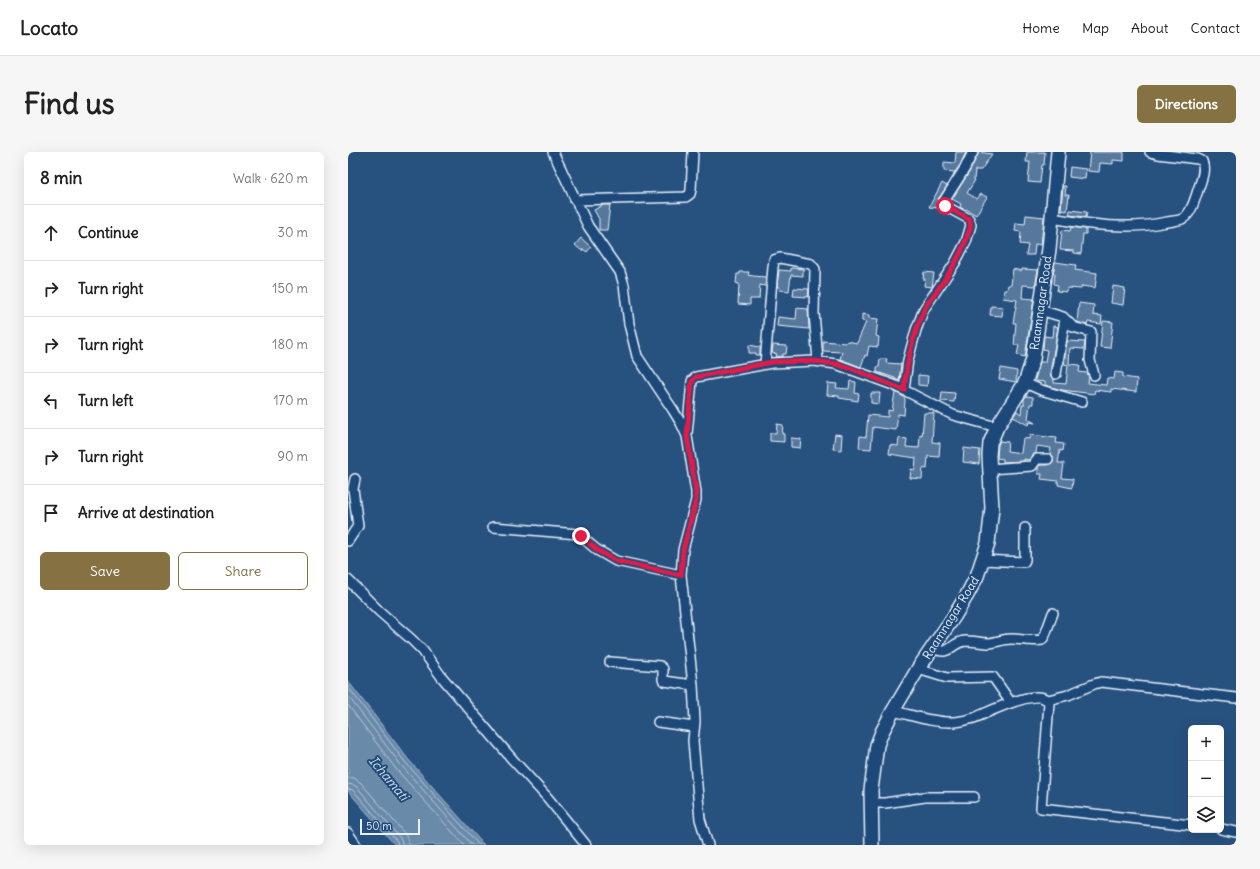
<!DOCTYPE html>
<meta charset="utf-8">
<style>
body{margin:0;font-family:Delius,sans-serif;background:#f6f6f6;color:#222}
.controls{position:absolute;right:12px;bottom:12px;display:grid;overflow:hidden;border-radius:6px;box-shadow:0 4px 16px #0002}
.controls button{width:36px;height:36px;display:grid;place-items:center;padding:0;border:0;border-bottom:1px solid #e0e0e0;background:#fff;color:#222;font:20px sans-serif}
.scale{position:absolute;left:12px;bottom:10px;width:60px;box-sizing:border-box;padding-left:4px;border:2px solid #e8f1f8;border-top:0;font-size:11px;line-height:14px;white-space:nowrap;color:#e8f1f8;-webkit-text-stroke:3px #1f4a7a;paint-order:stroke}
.stop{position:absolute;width:12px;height:12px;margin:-9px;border:3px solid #e11d48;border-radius:50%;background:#fff}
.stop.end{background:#e11d48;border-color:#fff;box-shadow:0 1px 4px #0008}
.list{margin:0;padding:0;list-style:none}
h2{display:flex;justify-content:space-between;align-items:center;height:52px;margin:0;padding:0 16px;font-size:17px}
h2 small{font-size:13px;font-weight:400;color:#767676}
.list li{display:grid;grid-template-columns:26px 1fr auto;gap:12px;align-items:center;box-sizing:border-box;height:56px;padding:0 16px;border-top:1px solid #e0e0e0}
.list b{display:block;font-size:15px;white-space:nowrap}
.list em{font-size:13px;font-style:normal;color:#767676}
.actions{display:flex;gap:8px;padding:12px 16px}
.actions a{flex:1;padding:9px 0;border:1px solid #857141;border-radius:6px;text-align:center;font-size:14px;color:#857141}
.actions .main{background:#857141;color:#fff}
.icon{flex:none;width:22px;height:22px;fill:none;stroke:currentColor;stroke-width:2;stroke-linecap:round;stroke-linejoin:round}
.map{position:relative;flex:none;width:888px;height:693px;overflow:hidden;border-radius:6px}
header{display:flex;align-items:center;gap:24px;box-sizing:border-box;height:56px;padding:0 20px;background:#fff;border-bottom:1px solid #e0e0e0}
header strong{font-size:19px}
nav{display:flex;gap:22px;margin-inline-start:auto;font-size:14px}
.intro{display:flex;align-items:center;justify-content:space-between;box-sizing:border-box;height:96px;padding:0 24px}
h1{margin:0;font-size:28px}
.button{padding:10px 18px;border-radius:6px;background:#857141;color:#fff;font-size:14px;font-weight:700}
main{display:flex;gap:24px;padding:0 24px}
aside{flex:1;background:#fff;border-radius:6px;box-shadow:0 4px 16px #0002}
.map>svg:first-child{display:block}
.water{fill:#6b8aaa;stroke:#9db3c9}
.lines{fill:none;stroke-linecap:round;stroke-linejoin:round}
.shore{stroke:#b6c8d9;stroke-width:1}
.building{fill:#57789d;stroke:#e8f1f8}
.minor-casing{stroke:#e8f1f8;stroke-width:12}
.highway-casing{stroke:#e8f1f8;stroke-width:16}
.minor{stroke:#1f4a7a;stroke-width:9}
.highway{stroke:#1f4a7a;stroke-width:13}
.route{stroke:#e11d48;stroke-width:5}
.labels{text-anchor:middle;stroke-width:4;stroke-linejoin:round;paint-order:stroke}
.street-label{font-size:12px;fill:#e8f1f8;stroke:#1f4a7a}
.water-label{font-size:13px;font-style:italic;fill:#d5e2ec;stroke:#1f4a7a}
</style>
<header>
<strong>Locato</strong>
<nav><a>Home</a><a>Map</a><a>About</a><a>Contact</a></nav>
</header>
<div class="intro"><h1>Find us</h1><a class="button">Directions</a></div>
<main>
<aside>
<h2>8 min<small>Walk · 620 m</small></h2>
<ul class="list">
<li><svg class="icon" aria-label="ahead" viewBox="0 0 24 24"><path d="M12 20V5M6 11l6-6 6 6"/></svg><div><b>Continue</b></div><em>30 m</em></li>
<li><svg class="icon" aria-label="right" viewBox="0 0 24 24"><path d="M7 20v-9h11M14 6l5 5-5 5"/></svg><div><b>Turn right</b></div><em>150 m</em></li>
<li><svg class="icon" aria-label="right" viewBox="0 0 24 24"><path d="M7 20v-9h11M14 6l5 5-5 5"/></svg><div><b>Turn right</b></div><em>180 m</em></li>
<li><svg class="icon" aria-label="left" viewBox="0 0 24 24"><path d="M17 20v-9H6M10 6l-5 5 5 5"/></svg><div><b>Turn left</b></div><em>170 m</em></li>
<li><svg class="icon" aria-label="right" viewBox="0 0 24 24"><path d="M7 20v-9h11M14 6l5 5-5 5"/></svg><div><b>Turn right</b></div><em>90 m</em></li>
<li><svg class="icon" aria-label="arrive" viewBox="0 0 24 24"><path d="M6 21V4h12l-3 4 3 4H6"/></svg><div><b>Arrive at destination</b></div></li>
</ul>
<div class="actions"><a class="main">Save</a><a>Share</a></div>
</aside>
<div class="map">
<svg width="888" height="693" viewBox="0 0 888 693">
<rect width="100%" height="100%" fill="#27517f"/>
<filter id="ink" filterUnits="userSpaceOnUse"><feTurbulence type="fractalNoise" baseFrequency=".025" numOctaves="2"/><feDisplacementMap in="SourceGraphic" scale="8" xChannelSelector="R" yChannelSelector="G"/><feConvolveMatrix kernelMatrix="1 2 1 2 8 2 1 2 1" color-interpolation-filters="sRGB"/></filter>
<g filter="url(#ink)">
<path class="water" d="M 0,529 L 60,607 L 136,693 L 47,693 L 0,639 Z"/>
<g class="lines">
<path class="shore" d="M 0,535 L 57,610 L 131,693
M 0,544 L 53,613 L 124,693
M 0,553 L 48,617 L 116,693
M 0,626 L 6,626 L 13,631 L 57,682 L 60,688 L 61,693
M 0,632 L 5,633 L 9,635 L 52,686 L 55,693
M 0,637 L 5,638 L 49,689 L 50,693"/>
</g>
<path class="building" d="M 608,0 L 618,0 L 612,13 L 605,23 L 607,20 L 596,19 L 596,10 L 607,11 Z
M 631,0 L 644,2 L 633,18 L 627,18 L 626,28 L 627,28 L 619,41 L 629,47 L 633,42 L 639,45 L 628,63 L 618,57 L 617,58 L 612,55 L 613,52 L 604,47 L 622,19 Z
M 679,0 L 697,0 L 696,13 L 694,13 L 692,31 L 680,30 L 682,10 L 678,10 Z
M 742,0 L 776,0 L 776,9 L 765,8 L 765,12 L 752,11 L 751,20 L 740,19 Z
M 722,15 L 738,17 L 737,27 L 721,25 Z
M 594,31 L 599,34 L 591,46 L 590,46 L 589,56 L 581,55 Z
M 715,34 L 718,34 L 717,43 L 721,43 L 719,59 L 713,58 Z
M 255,53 L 262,53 L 259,78 L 251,78 L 251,67 L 246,58 Z
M 722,58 L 739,60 L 738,65 L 721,63 Z
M 678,63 L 696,65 L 693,93 L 687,92 L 686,103 L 678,103 L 680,93 L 672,92 L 673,80 L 667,79 L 668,71 L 677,72 Z
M 723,75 L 738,77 L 738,82 L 735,82 L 733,102 L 726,101 L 726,99 L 712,98 L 714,78 L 722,79 Z
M 233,86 L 243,95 L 239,100 L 235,97 L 234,99 L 227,93 Z
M 707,110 L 728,113 L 727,118 L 749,121 L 747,136 L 734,134 L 733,137 L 720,136 L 719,140 L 709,139 L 710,133 L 706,132 L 707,122 L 705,122 Z
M 443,116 L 455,117 L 455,124 L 443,123 L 441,139 L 431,138 L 432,135 L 429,135 L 431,118 L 443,119 Z
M 665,117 L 674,119 L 674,117 L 690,118 L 687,134 L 675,133 L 674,146 L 686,147 L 677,205 L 669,203 L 671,193 L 666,193 L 668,171 L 665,171 L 669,148 L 655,146 L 656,138 L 659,138 L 660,133 L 663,133 Z
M 392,120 L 401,120 L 400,123 L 405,124 L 418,125 L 417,134 L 412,133 L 411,147 L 402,147 L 402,153 L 390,152 L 391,132 L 388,131 L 389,122 L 392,122 Z
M 576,120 L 586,121 L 584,135 L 576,134 L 577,127 L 575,127 Z
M 765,134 L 777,136 L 775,153 L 763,151 Z
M 446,136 L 461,137 L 460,145 L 445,144 Z
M 731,151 L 746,153 L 745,163 L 754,164 L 753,172 L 740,170 L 739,173 L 729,170 Z
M 643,154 L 655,155 L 654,164 L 642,163 Z
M 449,156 L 460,157 L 461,177 L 429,174 L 430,165 L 448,167 Z
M 514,162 L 521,163 L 521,166 L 530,167 L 528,184 L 531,185 L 530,195 L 521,194 L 519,204 L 517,203 L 513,215 L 492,207 L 494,200 L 475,199 L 475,189 L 498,191 L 499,189 L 509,191 L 518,170 L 514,169 Z
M 755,169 L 765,170 L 762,196 L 752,195 Z
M 705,174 L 710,175 L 702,221 L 703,224 L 706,228 L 706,231 L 718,232 L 720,213 L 716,212 L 719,189 L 737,190 L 736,197 L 722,196 L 721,212 L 732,213 L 731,220 L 739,221 L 741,225 L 740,231 L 758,233 L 759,226 L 766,227 L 767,220 L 775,221 L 775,225 L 789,227 L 788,240 L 763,237 L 763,240 L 747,238 L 746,242 L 714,238 L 697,233 L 697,230 L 688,229 L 687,228 L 692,210 L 697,210 L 699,198 L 695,197 L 696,184 L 704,185 Z
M 401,193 L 412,195 L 412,203 L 407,203 L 408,201 L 401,201 Z
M 425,193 L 439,194 L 438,202 L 435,202 L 435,204 L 428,205 L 429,202 L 424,201 Z
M 532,207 L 539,207 L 538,211 L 553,212 L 551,229 L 547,227 L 547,226 L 529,220 L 529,215 L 531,215 Z
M 653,216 L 669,219 L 668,230 L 651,227 Z
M 570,223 L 580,224 L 579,234 L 570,233 Z
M 502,229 L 508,230 L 507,241 L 511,242 L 510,249 L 491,246 L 491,244 L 479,243 L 480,231 L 489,232 L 488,236 L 501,237 Z
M 547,240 L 556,245 L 557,248 L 556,263 L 550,262 L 548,278 L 525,275 L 523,297 L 511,296 L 512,284 L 518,285 L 520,263 L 540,265 L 540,258 L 544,259 Z
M 594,240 L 607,241 L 606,250 L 593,249 Z
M 523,241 L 532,241 L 531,252 L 523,251 Z
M 678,244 L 685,245 L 685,252 L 682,252 L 680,267 L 687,271 L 681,270 L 680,273 L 665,265 L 669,259 L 673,262 L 674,253 L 676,253 L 676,247 Z
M 576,261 L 586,261 L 584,290 L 592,291 L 591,305 L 580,304 L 579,317 L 575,316 L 574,327 L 562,326 L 563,317 L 567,318 L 568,306 L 541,302 L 542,293 L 550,294 L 551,286 L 559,287 L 558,295 L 571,296 L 572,283 L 574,284 Z
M 429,272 L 435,273 L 434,282 L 436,282 L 436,290 L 422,289 L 422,281 L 428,281 Z
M 487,282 L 494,283 L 493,298 L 485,297 Z
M 682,283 L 709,286 L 708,291 L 716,292 L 715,299 L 712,298 L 710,311 L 716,311 L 714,326 L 725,327 L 724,336 L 710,333 L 710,329 L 693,327 L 694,322 L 690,322 L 690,315 L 692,313 L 700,313 L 705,310 L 705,304 L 702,301 L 703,296 L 689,294 L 688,301 L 684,303 L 681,308 L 676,307 L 676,309 L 655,310 L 655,307 L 649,306 L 650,293 L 652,289 L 660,290 L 659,299 L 673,301 L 675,286 L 681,287 Z
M 443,286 L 453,287 L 452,296 L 443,295 Z
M 616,296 L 632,298 L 631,312 L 615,310 Z"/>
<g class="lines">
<g class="minor-casing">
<path id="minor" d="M 205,0 L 240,74 L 272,120 L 276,133 L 281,172 L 289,204 L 325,258 L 333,271 L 339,284 L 348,340 L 348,348 L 335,398 L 333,423 L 345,533 L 347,570 L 345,589 L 352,667 L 360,693
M 227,48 L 338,45 L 342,42 L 343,38 L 345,0
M 704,66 C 742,73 781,78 819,70 C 824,69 830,69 834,67 C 843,63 847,47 850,38 C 853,29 858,18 854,9 L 850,7 L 810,2 L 802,0
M 692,158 L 715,165 L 725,175 L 743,180 L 742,208 L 746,223
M 417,212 L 425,115 L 426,108 L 432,106 L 463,112 L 467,117 L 466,161 L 470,209
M 708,222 L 717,167
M 677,231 L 693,238 L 734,250
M 556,238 L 560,208 L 568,178 L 576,157 L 607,111 L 618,90 L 623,73 L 621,67 L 597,54 L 596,49 L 617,16 L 625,0
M 339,282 L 344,229 L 348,225 L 424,211 L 466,209 L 488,212 L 548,234 L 605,263 L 649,275
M 641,317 L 684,314 L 689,307 L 700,307
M 145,375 L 230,382 L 249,398 L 268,409 L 333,423
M 0,389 L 10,374 L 5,337 L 7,327
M 635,408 L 676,410 L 677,408 L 677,376
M 0,428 L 31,459 L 63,487 L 75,499 L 93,524 L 165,608 L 199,645 L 238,693
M 584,496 C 604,505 601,491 617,489 C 626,489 634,491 642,491 C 649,490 656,487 663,487 C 674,487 683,490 694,488 L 697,483 L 705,461
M 262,510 L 312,514 L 315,517 L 315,528 L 316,529 L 345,533
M 570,517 L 599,526 L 645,525 L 663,551
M 700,548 L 720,543 L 746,532 L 753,530 L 888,546
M 545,559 C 564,563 585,571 605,570 C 612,570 619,568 626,566 C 639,561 693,533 701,551 L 693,656 L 843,673
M 310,570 L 346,575
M 523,651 L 537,651 L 577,645 L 626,645
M 873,677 L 888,680
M 0,681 L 8,693"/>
</g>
<g class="highway-casing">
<path id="highway" d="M 524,693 L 523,638 L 529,593 L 534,580 L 545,559 L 570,517 L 607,463 L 619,443 L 629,424 L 640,391 L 644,356 L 641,304 L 642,291 L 649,275 L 677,231 L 685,207 L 701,97 L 710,0"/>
</g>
<use href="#minor" class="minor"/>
<use href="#highway" class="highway"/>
</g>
</g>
<g class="lines" filter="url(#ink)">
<path class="route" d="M 233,384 L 249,398 L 268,409 L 333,423 L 335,398 L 348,348 L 348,340 L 339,284 L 344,229 L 348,225 L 424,210 L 466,209 L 488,212 L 502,216 L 556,238 C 559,210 564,184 576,158 C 580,149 587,142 593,133 C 604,117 615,100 620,82 C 622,77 624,72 621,67 L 597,54"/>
</g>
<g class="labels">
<g class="street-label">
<text transform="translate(693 151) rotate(-82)" y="4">Raamnagar Road</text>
<text transform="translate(603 466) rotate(-58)" y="4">Raamnagar Road</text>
</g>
<g class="water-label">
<text transform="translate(41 626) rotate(50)" y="5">Ichamati</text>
</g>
</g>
</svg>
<div class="controls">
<button>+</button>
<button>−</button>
<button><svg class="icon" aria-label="layers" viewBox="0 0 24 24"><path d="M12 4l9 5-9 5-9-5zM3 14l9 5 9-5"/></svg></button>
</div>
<div class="scale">50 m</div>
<div class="stop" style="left:597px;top:54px"></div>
<div class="stop end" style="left:233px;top:384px"></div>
</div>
</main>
